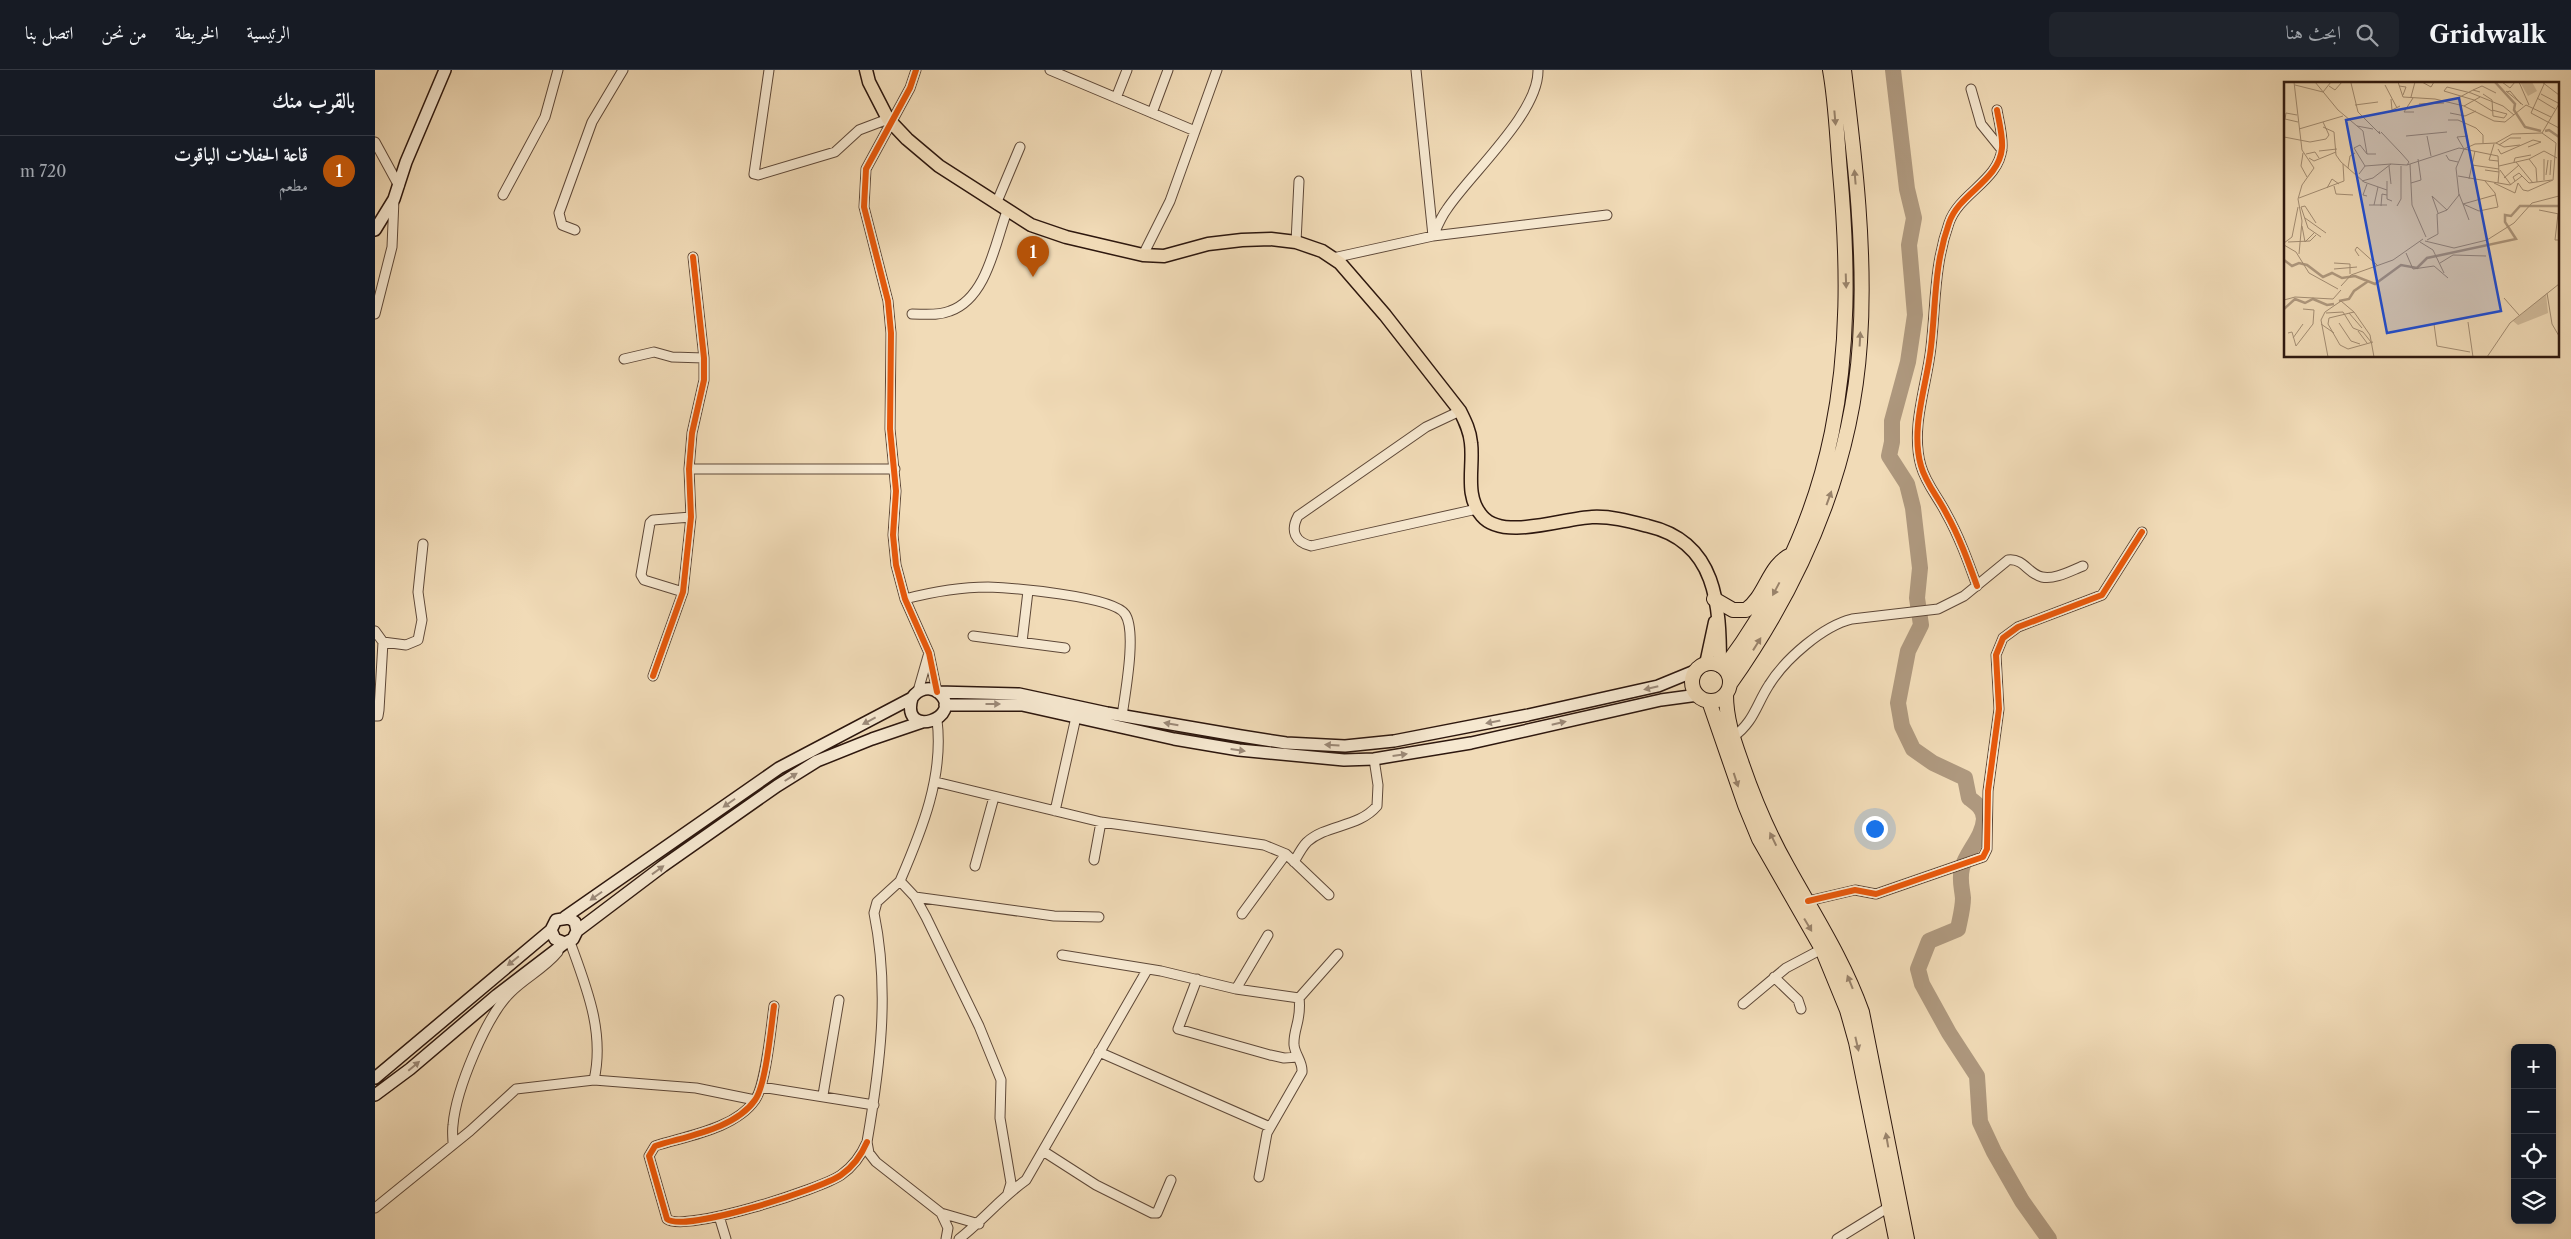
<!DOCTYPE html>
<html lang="ar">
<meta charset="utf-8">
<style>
body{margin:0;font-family:"Libre Caslon Text",Amiri,serif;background:#20242c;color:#f1f3f6;direction:rtl}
.controls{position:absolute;right:15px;bottom:15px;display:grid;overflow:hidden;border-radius:8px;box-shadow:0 2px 8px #0003}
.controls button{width:45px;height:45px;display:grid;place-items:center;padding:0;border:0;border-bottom:1px solid #363941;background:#171b24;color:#f1f3f6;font:25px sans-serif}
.you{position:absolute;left:1499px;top:758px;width:18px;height:18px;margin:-12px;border:4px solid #fff;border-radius:50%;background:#1a73e8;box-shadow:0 0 0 8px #1a73e833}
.badge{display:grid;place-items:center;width:32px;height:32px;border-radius:50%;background:#b45309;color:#fff;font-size:16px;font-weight:700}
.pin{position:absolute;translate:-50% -41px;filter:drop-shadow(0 1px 2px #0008)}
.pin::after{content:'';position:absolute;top:26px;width:18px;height:15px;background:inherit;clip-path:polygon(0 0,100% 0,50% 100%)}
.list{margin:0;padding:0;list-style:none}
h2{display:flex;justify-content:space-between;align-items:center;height:65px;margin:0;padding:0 20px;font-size:21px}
h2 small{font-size:16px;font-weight:400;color:#9ea1a6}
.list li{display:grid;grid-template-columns:32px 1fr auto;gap:15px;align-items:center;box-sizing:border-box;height:70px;padding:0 20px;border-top:1px solid #363941}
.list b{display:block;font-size:19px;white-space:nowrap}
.list p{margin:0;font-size:16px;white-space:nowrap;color:#9ea1a6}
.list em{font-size:16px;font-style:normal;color:#9ea1a6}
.icon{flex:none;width:28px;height:28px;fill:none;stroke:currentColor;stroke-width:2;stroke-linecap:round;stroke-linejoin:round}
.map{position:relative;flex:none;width:2196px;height:1169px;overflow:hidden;direction:ltr}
header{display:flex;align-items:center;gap:30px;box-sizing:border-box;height:70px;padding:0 25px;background:#171b24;border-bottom:1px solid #363941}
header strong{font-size:24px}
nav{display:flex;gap:28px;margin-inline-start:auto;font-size:18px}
.search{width:350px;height:45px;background:#20242c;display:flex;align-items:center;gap:12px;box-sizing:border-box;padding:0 18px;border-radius:8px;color:#9ea1a6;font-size:19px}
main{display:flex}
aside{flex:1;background:#171b24}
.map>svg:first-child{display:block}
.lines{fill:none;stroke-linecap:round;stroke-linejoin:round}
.river{stroke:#ae987e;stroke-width:16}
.minor-casing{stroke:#5e4838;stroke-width:11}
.secondary-casing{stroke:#2d170e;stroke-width:14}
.primary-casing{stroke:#2d170e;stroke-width:15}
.trunk-casing{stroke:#2d170e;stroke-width:16}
.minor{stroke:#f6e8d0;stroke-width:9}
.secondary{stroke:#f6e8d0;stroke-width:11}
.primary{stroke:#f1dbb7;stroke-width:12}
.trunk{stroke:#f1dbb7;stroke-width:14}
.cycleway-casing{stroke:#f6e8d0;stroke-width:9}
.cycleway{stroke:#e8590c;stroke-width:6}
.oneway{fill:#99836b}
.oneway2{fill:#9c8a79}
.inset-river{fill:none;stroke:#ae987e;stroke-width:2.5}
.inset-road{fill:none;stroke:#a38d73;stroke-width:1}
.view{fill:#1d4ed8;fill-opacity:0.15;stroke:#1d4ed8;stroke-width:2.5}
.inset-edge{fill:none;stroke:#2d170e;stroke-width:2.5}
</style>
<header>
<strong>Gridwalk</strong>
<div class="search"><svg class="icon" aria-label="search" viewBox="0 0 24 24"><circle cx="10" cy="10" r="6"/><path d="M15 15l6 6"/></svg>ابحث هنا</div>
<nav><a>الرئيسية</a><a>الخريطة</a><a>من نحن</a><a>اتصل بنا</a></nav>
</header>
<main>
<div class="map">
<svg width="2196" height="1169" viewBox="0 0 2196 1169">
<rect width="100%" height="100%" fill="#f1dbb7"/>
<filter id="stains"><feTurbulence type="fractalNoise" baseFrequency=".004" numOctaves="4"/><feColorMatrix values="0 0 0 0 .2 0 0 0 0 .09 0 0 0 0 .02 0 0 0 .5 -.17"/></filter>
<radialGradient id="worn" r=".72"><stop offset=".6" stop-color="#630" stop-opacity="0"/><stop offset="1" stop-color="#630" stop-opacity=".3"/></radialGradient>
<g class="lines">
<path class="river" d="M 1518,0 L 1532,119 L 1539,148 L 1534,175 L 1540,245 L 1533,292 L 1517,351 L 1517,372 L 1514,386 L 1532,414 L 1538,438 L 1545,498 L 1542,528 L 1546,555 L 1533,581 L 1523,633 L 1527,656 L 1538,679 L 1558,693 L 1590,708 L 1594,728 C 1602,734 1609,739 1609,749 C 1608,767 1592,781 1587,798 C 1584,810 1587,817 1588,828 C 1588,838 1585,849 1583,859 L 1554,871 L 1543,899 L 1547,914 L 1574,963 L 1602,1006 L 1605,1052 L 1619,1082 L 1647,1131 L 1674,1169"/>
<g class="minor-casing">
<path id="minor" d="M 394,0 L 379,104 L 383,105 L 460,82 L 484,60 L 513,49
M 541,0 L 535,18 L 491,99 L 489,137 L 513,231 L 516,263 L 515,359 L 521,421 L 518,465 L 521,495 L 530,529 L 554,583 L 562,622
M 675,0 L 820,61
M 1041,0 L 1058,166 L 1232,145
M 1596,19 L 1606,54 L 1627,80
M 741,28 L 752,0
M 777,43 L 793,0
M 0,72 L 24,116
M 128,125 L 170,47 L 183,0
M 621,134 L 645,77
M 200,160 L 187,155 L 184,143 L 217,52 L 248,0
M 921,172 L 924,111
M 768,185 L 795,131 L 842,0
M 958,188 L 1058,166 C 1062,157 1066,147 1072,139 C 1095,104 1164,43 1163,0
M 0,244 L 17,177 L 19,129
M 537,244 C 549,244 563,246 575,241 C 612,228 620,173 632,141
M 249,289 L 279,282 L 297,287 L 329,288
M 1085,341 L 1051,357 L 923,446 C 915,461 920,472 936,476 L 1102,439
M 314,399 L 520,399
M 1602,516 C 1593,491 1584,466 1571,443 C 1563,427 1551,414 1546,396 C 1535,358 1552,315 1556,277 C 1561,233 1559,195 1574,153 C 1584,123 1624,111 1627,78 C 1628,66 1624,52 1622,40
M 308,522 L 269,510 L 266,505 L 275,453 L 278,450 L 316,447
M 530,529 C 557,522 586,517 613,517 C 637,518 738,526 750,544 C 762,561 750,624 747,646
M 0,561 L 8,572 L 31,575 L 43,570 L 47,550 L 43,522 L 48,474
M 598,566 L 690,578
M 647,572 L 653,521
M 278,606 L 308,522 L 316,447 L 314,399 L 317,363 L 329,310 L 329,288 L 318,187
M 543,621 L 553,586
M 0,646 L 3,646 L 4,640 L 8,572
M 562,650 C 569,706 547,760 525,811 L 540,827 L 551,847 L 604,956 L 626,1010 L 625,1048 L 636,1113 L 633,1123
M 1358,667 C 1379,652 1381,635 1394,615 C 1410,589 1448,556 1477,549 L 1563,539 L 1589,526 L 1633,490 C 1649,488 1653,504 1667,507 C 1680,510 1697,500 1708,496
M 561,712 L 726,752 L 889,775 L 911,784 L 954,825
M 680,741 L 701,647
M 719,790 L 726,752
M 919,792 C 923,785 927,777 932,772 C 952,754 983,758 1002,736 L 1003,715 L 999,689
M 600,796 L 619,727
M 525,811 L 502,832 L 499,843 C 515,921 505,996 492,1072 L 494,1083 L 501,1092 L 566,1143
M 540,827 L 679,846 L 724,847
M 1433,831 L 1480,820 L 1501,824 L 1608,787 L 1612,779 L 1613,721 L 1624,639 L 1621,585 L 1628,568 L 1643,557 L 1727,525 L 1767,462
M 867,844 L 911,784
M 195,872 C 211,916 230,962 219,1010
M 687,885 L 786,901 L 861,919 L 893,865
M 1399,907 L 1423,930 L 1426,939
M 822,909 L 803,959 L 895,985 L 909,988 L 923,987
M 861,919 L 924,928 L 963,884
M 1368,934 L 1411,898 L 1447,879
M 399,936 C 396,957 391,1015 380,1030 C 360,1059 311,1066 280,1076 L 274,1086 L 292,1149 C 309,1163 446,1119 466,1105 C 479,1096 486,1086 492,1072
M 724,982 L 895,1057
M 386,1017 L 499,1035
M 448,1025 L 464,930
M 78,1074 C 78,1068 77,1061 78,1055 C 81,1020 111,946 136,922 C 151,907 169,899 183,882
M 668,1081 L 721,1115 L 777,1143 L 782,1143 L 796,1110
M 884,1107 L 892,1063 L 927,1002 C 928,992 920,985 919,975 C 918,959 927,950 924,928
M 0,1138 L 95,1061 L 141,1019 L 219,1010 L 321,1018 L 380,1030
M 344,1146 L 351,1169
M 571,1169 L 573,1158 L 566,1143 L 604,1154
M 584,1169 C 608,1150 627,1127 651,1110 L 772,900
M 1462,1169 L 1514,1137"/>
</g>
<g class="secondary-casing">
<path id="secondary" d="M 0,160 L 19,129 L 31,92 L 70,0
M 562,622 L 644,624 L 732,643 L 866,666 L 911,673 L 970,676 L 1019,671 L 1153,645 L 1283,616 L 1322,600
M 570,635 L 647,635 L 799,669 L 864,680 L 969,690 L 999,689 L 1096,673 L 1286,630 L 1323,625
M 190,847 L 404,698 L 537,628 C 543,619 555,615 564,623 C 591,647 525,671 537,628
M 202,861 L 288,796 L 402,716 L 442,691 L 497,669 L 547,652
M 0,1008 L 176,860 L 181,850 L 194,848 L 200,852 L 202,861 L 198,869 L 190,873 L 180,869 L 176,860
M 0,1025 L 35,999 L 122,925 L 190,873"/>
</g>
<g class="primary-casing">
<path id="primary" d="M 491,0 L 494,12 L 513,49 L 532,69 L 564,96 L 656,155 L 691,167 L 768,185 L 789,186 L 833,174 L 867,170 L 896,169 L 921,172 L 947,181 L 965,193 L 1010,245 L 1085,341 C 1090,351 1095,361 1096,373 C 1099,397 1089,426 1107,446 C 1128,471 1189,448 1217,447 C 1236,446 1254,451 1273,456 C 1342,472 1345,535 1345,596
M 1331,594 L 1340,552"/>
</g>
<g class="trunk-casing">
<path id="trunk" d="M 1339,529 L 1358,540 L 1371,540 C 1392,525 1393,494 1418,484
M1317 612a19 19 0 1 1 38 0a19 19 0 1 1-38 0Z
M 1349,598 C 1465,444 1482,289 1465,102 C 1462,68 1461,33 1455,0
M 1355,614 C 1427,512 1477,397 1485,272 C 1491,182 1480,89 1469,0
M 1351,624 C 1351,650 1359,671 1367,694 C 1379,729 1394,764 1412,796 C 1439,845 1468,889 1487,942 L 1532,1169
M 1334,631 L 1370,735 L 1384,769 L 1447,879 L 1472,940 L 1481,972 L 1521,1169"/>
</g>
<use href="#minor" class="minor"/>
<use href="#secondary" class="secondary"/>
<use href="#primary" class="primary"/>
<use href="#trunk" class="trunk"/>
<g class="cycleway-casing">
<path id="cycleway" d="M 541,0 L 535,18 L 491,99 L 489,137 L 513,231 L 516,263 L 515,359 L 521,421 L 518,465 L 521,495 L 530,529 L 554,583 L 562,622
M 1602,516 C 1593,491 1584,466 1571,443 C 1563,427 1551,414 1546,396 C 1535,358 1552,315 1556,277 C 1561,233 1559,195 1574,153 C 1584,123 1624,111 1627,78 C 1628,66 1624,52 1622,40
M 278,606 L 308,522 L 316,447 L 314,399 L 317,363 L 329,310 L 329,288 L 318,187
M 1433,831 L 1480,820 L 1501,824 L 1608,787 L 1612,779 L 1613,721 L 1624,639 L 1621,585 L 1628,568 L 1643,557 L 1727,525 L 1767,462
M 399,936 C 396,957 391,1015 380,1030 C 360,1059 311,1066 280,1076 L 274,1086 L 292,1149 C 309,1163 446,1119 466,1105 C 479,1096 486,1086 492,1072"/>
</g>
<use href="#cycleway" class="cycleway"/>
</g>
<defs><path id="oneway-solid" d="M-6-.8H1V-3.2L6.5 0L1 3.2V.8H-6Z" transform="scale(1.25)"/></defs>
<g class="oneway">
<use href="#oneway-solid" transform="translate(1460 48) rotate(85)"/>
<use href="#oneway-solid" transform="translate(1480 107) rotate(-95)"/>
<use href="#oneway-solid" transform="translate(1471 211) rotate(88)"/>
<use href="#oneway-solid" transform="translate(1485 269) rotate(-87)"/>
<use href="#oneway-solid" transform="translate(1454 428) rotate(-70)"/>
<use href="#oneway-solid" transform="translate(1401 519) rotate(118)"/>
<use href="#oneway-solid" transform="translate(1382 574) rotate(-58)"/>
<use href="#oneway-solid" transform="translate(1361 710) rotate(72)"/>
<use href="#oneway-solid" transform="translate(1398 769) rotate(-116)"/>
<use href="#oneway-solid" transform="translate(1433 855) rotate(59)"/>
<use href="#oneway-solid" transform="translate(1475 912) rotate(-112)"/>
<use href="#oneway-solid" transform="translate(1482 974) rotate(77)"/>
<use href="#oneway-solid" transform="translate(1512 1070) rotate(-100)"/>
</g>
<g class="oneway2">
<use href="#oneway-solid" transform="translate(1276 618) rotate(167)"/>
<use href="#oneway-solid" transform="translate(618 634)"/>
<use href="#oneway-solid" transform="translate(494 651) rotate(152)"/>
<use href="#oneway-solid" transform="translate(1118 652) rotate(169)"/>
<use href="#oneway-solid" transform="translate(1184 653) rotate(-13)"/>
<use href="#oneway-solid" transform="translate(796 654) rotate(-170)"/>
<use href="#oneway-solid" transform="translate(957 675) rotate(-177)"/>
<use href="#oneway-solid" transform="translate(863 680) rotate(8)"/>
<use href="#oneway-solid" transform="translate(1025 685) rotate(-8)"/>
<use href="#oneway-solid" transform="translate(416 707) rotate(-32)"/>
<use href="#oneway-solid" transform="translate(354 733) rotate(145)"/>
<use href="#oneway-solid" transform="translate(283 800) rotate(-36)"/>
<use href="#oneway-solid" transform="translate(221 826) rotate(145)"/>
<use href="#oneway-solid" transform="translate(138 891) rotate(141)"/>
<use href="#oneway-solid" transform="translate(39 996) rotate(-40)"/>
</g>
<g transform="translate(1909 12)">
<rect width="275" height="275" fill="#f1dbb7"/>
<path d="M 236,0 L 248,0 L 253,9 L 244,14 Z" fill="#d0ba9a"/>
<path d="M 262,212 L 264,231 L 234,243 L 229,239 Z" fill="#d0ba9a"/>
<path class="inset-river" d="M 211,0 L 231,22 L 230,28 L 241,45 L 257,49M 261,49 L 265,48 L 275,55M 0,178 L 8,184 L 15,181 L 23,183 L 39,195 L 48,191 L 58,196 L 71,194 L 91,202 L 117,183 L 133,186 L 143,176 L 232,157 L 221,140 L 221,133 L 227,134 L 236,124 L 275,124M 55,219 L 65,217 L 70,209 L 83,200M 0,227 L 11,217 L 21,221 L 29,217 L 43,223 L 50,222"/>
<path class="inset-road" d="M 10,0 L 18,68 L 30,86 L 18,103 L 14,117 L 18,139 L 15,172M 31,0 L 54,28 L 79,49 L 83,72M 114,0 L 119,15 L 151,17 L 180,24 L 210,39 L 221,40 L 242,23 L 267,35M 138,0 L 147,5 L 150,0M 218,0 L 226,6 L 231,0M 235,0 L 245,23M 258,0 L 275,13M 261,0 L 247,31 L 275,46M 67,1 L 74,30 L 96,52 L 95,49M 11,3 L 39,10 L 47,0M 101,3 L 113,26M 45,4 L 51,8 L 58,0M 115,4 L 122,5 L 119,13M 189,8 L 198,4 L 212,11M 222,9 L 239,23M 223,10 L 226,9 L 237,22M 199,12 L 208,18 L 209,34M 257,12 L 274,21M 127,15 L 131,0M 176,15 L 189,8 L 196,10M 129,16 L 120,30 L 130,30M 253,16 L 271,27M 107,17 L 108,28 L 116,24M 135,22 L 160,21M 71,23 L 94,20M 180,24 L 196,15M 208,28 L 223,32 L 220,36 L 209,34M 208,29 L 190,18 L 160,9 L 163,5 L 187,11 L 219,24 L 230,33M 166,31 L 181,34 L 192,29M 13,33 L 2,31 L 1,37 L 14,40M 164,38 L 174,38 L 192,46 L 199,53 L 199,61M 73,44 L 89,47M 39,45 L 50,50 L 52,73 L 57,80 L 80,100 L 103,108M 15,47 L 59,34M 97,50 L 117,71 L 125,80 L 123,83 L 126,82M 258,51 L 272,61 L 269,98M 122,54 L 163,50M 143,54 L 147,74M 0,55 L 26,60 L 42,57 L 45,53 L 39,40M 212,61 L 220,65 L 236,63M 210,62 L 205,78 L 214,79M 215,63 L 226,56 L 237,56M 180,67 L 173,55 L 184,54M 214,67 L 217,72 L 249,58 L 257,60 L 244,65M 35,69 L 53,67M 19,71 L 17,84 L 23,95M 22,72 L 31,70 L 35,76M 162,73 L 165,78 L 174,80M 25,76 L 30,79 L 52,70M 245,77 L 252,86 L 253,100M 230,80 L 231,76 L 247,73M 232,80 L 249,101M 126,82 L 175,66 L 214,74 L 215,90M 126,82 L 128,123 L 142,155M 188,83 L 215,87M 81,84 L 70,66 L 76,63 L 83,72 L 92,72M 105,84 L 107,102M 215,84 L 245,77 L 260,69 L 273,76M 64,86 L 66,74 L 71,71M 201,88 L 215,90 L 214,101M 216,88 L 227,103M 75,92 L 81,84 L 107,82M 262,93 L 264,78M 266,93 L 267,78M 174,94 L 226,103 L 238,94M 220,96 L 235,83M 185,97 L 191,69M 260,98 L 260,77M 78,99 L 89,96 L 107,82 L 123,83M 103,99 L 103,117 L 108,119M 231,99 L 229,95 L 235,91 L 245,101 L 268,98M 127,101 L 137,98 L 134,77M 210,101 L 231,111 L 234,101 L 239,108 L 244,109 L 269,98M 50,104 L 52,112 L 69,113M 43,106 L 48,97 L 55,102M 175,112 L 179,122 L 195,129 L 214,125 L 211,111 L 201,99M 83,114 L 79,113 L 83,102M 15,116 L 60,99 L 59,82M 85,123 L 103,123M 90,123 L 94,105M 97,124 L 98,112 L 103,113M 113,124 L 117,117 L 117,84M 17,125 L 24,146 L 37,155M 17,125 L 21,124 L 32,141M 255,128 L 275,132M 154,131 L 148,114 L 163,128M 274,132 L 271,158 L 275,158M 21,136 L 42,151M 185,138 L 179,122 L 211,113M 18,144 L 21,160 L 30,151M 143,158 L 154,152 L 153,132 L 163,128 L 175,113 L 172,86 L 180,67 L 191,62 L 212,61 L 228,52 L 258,51 L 275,22M 141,159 L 170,166 L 203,158 L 230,141 L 248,121 L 275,114M 4,160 L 26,159 L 32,153M 136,160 L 149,168 L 160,191M 0,161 L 8,155 L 14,125M 0,163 L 12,170 L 25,191 L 54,207M 122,171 L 129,187 L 150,184 L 164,196M 75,174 L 71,168 L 73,165 L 93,183M 50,181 L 66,182 L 66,192M 156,181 L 169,173 L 202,174M 50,187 L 73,185M 57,204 L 67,193 L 109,178 L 139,157M 263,211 L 268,242 L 275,254M 220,216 L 235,233M 0,218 L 11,215 L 49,217 L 57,208M 70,230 L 45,236 L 44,242 L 56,263 L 64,267 L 89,260M 42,231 L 59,230 L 69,246 L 79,250 L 87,260M 65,231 L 78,246M 184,240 L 189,275M 55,241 L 67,259 L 76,262M 37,242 L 50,251M 150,242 L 153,264 L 186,270M 74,249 L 83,261M 4,251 L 8,250 L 12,264 L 29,242 L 30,228 L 19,227M 9,256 L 19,242M 44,275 L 37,238 L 41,230 L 57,219 L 70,230 L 86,253 L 90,275M 203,275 L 226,241 L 275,202"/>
<path class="view" d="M 175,16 L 217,229 L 103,251 L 62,38 Z"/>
<rect width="275" height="275" class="inset-edge"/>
</g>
<rect width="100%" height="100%" filter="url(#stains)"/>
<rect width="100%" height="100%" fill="url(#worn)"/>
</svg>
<div class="controls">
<button>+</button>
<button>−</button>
<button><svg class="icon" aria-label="locate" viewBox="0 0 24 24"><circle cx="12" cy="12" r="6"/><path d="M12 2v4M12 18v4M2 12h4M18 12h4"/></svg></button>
<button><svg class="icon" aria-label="layers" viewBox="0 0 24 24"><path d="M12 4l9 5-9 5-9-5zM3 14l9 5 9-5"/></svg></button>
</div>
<div class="you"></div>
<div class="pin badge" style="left:658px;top:207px">1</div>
</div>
<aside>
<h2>بالقرب منك<small></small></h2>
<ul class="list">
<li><span class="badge">1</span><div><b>قاعة الحفلات الياقوت</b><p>مطعم</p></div><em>720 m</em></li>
</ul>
</aside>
</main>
